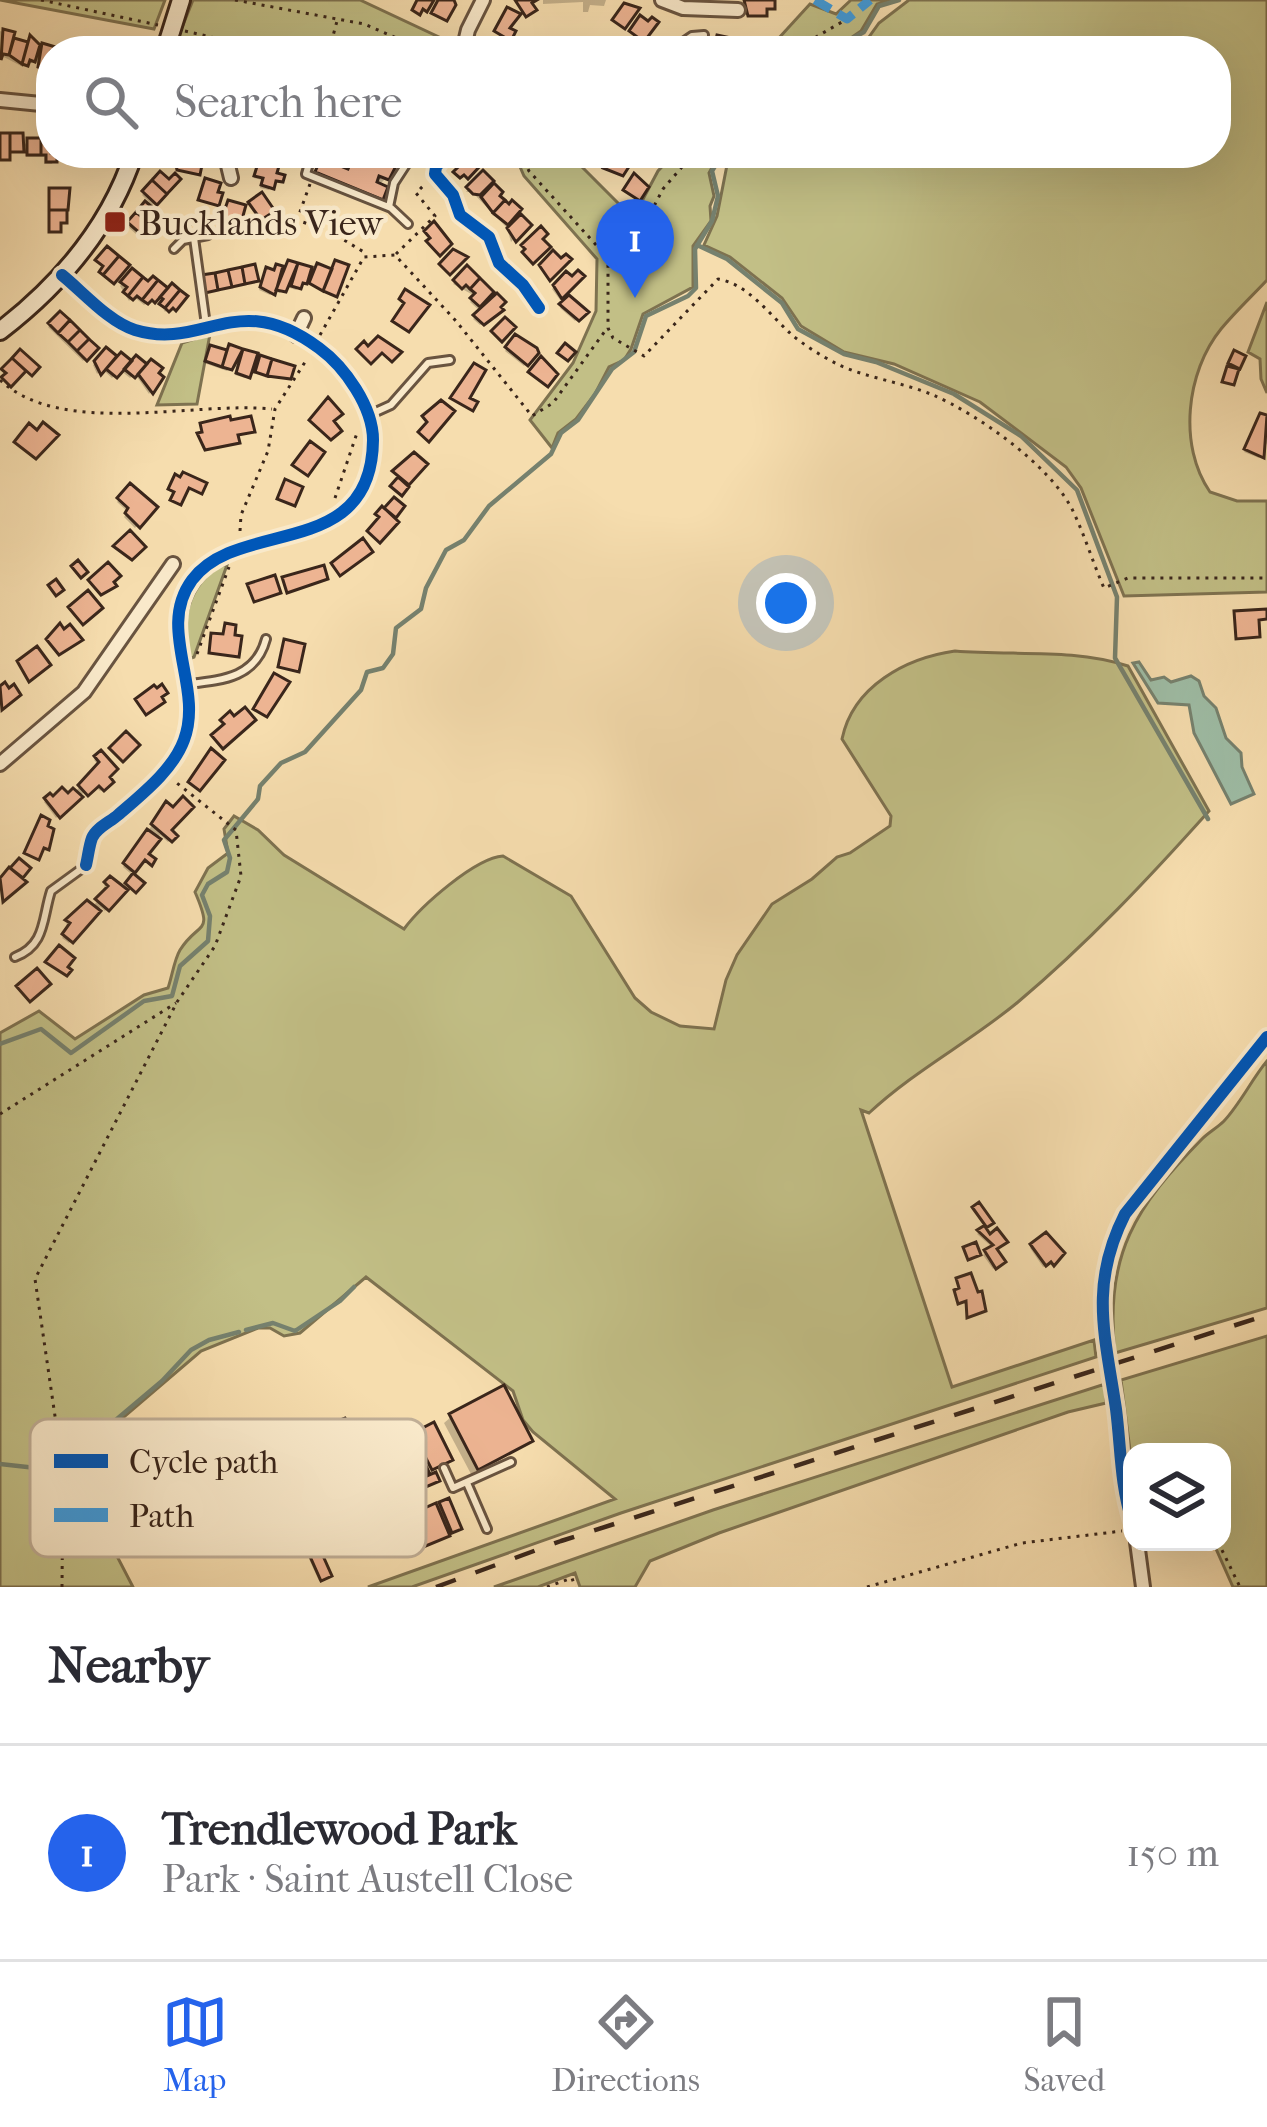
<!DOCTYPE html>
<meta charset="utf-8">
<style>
body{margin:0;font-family:"IM FELL French Canon",serif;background:#f2f2f3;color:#2b2b33}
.controls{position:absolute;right:36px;bottom:36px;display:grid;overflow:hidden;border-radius:24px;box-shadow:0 12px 48px #0002}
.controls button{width:108px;height:108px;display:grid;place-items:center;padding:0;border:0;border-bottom:3px solid #e1e1e2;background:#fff;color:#2b2b33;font:60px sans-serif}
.you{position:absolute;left:786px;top:603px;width:42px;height:42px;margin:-30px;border:9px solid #fff;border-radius:50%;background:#1a73e8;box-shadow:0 0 0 18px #1a73e833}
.badge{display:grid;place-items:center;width:78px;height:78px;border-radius:50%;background:#2563eb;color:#fff;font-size:39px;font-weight:700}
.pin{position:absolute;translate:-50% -99px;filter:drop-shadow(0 3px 6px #0008)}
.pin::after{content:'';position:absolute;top:63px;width:42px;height:36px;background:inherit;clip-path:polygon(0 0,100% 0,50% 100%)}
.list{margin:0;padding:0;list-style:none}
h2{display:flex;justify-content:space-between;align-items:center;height:156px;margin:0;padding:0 48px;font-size:51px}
h2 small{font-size:39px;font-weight:400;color:#7c7c81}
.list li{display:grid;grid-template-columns:78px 1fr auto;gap:36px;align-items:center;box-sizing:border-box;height:216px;padding:0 48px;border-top:3px solid #e1e1e2}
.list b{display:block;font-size:45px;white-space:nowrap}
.list p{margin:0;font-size:39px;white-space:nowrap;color:#7c7c81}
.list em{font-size:39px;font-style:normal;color:#7c7c81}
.icon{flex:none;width:66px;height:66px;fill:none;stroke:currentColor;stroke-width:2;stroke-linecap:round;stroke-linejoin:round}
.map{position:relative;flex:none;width:1267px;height:1587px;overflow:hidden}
.search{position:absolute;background:#fff;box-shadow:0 12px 48px #0002;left:36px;right:36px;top:36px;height:132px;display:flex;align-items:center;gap:30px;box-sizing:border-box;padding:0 42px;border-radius:48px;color:#7c7c81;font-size:45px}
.sheet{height:372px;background:#fff}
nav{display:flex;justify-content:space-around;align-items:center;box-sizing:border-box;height:168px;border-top:3px solid #e1e1e2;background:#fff;font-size:33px;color:#7c7c81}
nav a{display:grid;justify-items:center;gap:6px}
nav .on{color:#2563eb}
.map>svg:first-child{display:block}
.green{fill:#c2bf86;stroke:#7e7250;stroke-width:3}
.water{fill:#9ebda6;stroke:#76816e;stroke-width:3}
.shadow{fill:#0003}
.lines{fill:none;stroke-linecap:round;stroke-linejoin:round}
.stream{stroke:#76816e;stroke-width:4.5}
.building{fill:#edb492;stroke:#3a261b;stroke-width:3}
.lane-casing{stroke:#695440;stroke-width:12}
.street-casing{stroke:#695440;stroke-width:18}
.secondary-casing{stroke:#3a261b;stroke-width:22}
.path{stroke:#3a261b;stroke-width:3;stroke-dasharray:3 6;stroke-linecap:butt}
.lane{stroke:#f9e9ca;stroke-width:6}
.street{stroke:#f9e9ca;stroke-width:12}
.secondary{stroke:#f9e9ca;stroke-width:16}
.rail{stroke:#3a261b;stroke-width:4.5;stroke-dasharray:21 21;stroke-linecap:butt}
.quiet{stroke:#3e9cdf;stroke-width:9;stroke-dasharray:18 9;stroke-linecap:butt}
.cycleway-casing{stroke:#f9e9ca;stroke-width:20}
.cycleway{stroke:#0057b8;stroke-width:12}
.poi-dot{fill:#8f2418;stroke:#f9e9ca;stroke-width:4.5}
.labels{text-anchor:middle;stroke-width:9;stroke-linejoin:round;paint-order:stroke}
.poi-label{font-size:36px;fill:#3a261b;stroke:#f9e9ca;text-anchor:start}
.key{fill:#f9e9ca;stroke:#c0ae96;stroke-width:3}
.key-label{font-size:33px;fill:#3a261b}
</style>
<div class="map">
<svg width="1267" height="1587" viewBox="0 0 1267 1587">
<rect width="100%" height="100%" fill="#f6ddae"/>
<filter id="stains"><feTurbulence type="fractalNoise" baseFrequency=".00167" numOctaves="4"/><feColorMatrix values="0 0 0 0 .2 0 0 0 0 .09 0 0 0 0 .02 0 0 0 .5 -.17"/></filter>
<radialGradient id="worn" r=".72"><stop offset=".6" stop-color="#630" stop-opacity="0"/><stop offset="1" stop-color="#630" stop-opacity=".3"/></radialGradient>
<path class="green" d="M 0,0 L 165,0 L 154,29 Z
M 193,0 L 360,0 L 458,46 L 456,51 L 177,51 L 175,45 Z
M 851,0 L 892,0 L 877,4 L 861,31 L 845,42 L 823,51 L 767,51 L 810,4 L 836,14 Z
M 909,0 L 1267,0 L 1267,280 C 1252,296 1235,312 1221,329 C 1186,372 1178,446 1210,492 L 1237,501 L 1267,501 L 1267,592 L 1124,596 L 1081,488 L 1066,467 L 980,402 L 894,364 L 844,352 L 801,326 L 782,298 L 730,257 L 704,245 L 717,216 L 728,160 L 735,153 L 1216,153 L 1216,51 L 859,51 L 879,23 Z
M 514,153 L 568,153 L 633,218 L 658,171 L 675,153 L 720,153 L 709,173 L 714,196 L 710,206 L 711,221 L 693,246 L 693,287 L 643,314 L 631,349 L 624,360 L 609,367 L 595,394 L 576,419 L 558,433 L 552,448 L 530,420 L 573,363 L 596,311 L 597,259 L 524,176 Z
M 1267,302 L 1267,393 L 1261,379 L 1260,359 L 1248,352 Z
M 210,334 L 197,404 L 157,405 L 182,343 Z
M 222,565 L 227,565 L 194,657 L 189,659 C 180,623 187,585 222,565 Z
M 955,651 C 1013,656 1073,648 1128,666 L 1209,811 C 1149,878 1087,944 1018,1002 C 970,1042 915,1070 869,1113 L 861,1110 L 952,1387 L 1094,1340 L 1096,1357 L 621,1513 L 412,1587 L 368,1587 L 615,1499 L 533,1432 L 523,1420 L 513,1391 L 366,1277 L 300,1333 L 284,1336 L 270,1328 L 258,1328 L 201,1351 L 105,1433 L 87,1465 L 78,1472 L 78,1481 L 133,1587 L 0,1587 L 0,1033 L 39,1011 L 75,1039 L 144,995 L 168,988 C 172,977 174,960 180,950 C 199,920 214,936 195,892 L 208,868 L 228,853 L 224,829 L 234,816 L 258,830 L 284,855 L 404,929 C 421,906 475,858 503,856 L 571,896 L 635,998 L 651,1012 L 680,1026 L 714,1029 L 726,980 L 737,955 L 772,904 L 812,879 L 837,857 L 850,853 L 890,826 L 891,816 L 842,739 C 853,686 906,658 955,651 Z
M 1267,1061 L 1267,1308 L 1115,1353 C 1104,1255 1136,1206 1202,1139 C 1209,1132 1217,1128 1224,1121 C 1240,1104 1252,1079 1267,1061 Z
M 1267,1336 L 1267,1587 L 1233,1587 L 1213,1542 L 1222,1542 L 1222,1452 L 1132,1452 L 1132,1466 L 1121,1380 Z
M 1105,1384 L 1106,1403 L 1068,1412 L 719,1533 L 650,1561 L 635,1587 L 580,1587 L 575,1573 L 538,1587 L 494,1587 L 713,1510 Z"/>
<path class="water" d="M 1139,662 L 1151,680 L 1164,677 L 1171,682 L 1191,676 L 1199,681 L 1204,696 L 1216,708 L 1226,738 L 1241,753 L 1242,767 L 1254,794 L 1231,804 L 1194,733 L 1189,705 L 1158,703 L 1133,663 Z"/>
<path class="shadow" d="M 543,0 L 606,0 L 604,6 L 590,5 L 588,12 L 583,12 L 583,2 L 543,4 Z
M 0,31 L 11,35 L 10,40 L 54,51 L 51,73 L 37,69 L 39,63 L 26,62 L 23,67 L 0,55 Z
M 0,136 L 21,148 L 28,141 L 51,141 L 51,153 L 95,155 L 83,162 L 54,158 L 52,164 L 44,164 L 44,157 L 26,157 L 26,146 L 18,153 L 7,153 L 7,159 L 0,161 Z
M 260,153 L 280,153 L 273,175 L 280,181 L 273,182 L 269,190 L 260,188 L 262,180 L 254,178 Z
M 356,153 L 384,153 L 386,178 L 378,186 L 380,199 L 376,203 L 313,177 L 317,166 L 346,172 Z
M 160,175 L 169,183 L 176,179 L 149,209 L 156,215 L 137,235 L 127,226 L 149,202 L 142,195 Z
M 482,175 L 508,208 L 512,204 L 528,224 L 511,242 L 507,228 L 472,192 L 466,192 Z
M 191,217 L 211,218 L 211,226 L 191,226 Z
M 289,263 L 308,269 L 302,285 L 296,290 L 284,286 L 280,293 L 273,291 L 270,295 L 259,290 L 265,273 L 273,273 L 276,267 L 285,270 Z
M 467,270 L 501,302 L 500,310 L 480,325 L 473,319 L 481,312 L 470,302 L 475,296 L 453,284 Z
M 132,272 L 148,285 L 184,297 L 172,311 L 169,308 L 165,312 L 156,297 L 144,305 L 133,296 L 129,301 L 120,286 Z
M 566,275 L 564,293 L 584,312 L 575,321 L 560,308 L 563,304 L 552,289 Z
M 60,315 L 95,348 L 83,361 L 48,327 Z
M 515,338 L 535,353 L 524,366 L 505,351 Z
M 211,348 L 227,353 L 230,348 L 254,355 L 249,370 L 261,358 L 289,377 L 248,373 L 245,378 L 235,375 L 238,368 L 230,366 L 227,371 L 204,363 Z
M 106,351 L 117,360 L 147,368 L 160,378 L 149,394 L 135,374 L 130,378 L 120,370 L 112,378 L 102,369 L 97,374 L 93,365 Z
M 1261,416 L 1267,419 L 1267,443 L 1259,458 L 1244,452 Z
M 130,487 L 153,508 L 135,528 L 124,517 L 128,512 L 117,502 Z
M 101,754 L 110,782 L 100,791 L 95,786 L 82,794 L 56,818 L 44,802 L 50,797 L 68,797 L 74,793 L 99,766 L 94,760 Z
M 166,805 L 168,830 L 174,836 L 168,842 L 160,835 L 145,854 L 149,864 L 140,860 L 130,873 L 123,867 Z
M 110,880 L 123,890 L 105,911 L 100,907 L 69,943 L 62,938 L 70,927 L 66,924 L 87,904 L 92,907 L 108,890 L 104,886 Z
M 983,1229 L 989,1238 L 997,1232 L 994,1249 L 1002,1262 L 993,1269 L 983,1255 L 993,1248 L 977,1234 Z
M 1046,1236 L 1055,1263 L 1043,1267 L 1030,1248 Z
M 451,1417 L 530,1440 L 471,1474 L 444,1423 Z
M 415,1436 L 447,1461 L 428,1468 L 411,1485 L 436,1480 L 392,1498 L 402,1486 L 384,1494 L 375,1477 L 383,1471 L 380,1464 L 415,1444 Z
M 440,1505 L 456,1531 L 417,1550 L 409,1521 Z
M 302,1537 L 326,1578 L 319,1581 L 300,1539 Z"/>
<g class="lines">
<path class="stream" d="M 829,51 L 864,32 L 879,6 L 899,0
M 697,245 L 727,259 L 782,303 L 798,329 L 844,354 L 876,362 L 954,394 L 1021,436 L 1077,490 L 1117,597 L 1115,658 L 1208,819
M 0,1044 L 41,1029 L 71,1053 L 144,1001 L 172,996 L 180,966 L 208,941 L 210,916 L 202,895 L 208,884 L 227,872 L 230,858 L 224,840 L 258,799 L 260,786 L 281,763 L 305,752 L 361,690 L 367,672 L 383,668 L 393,654 L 396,628 L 421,609 L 426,588 L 446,550 L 464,540 L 489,506 L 551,454 L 561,433 L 578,420 L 612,369 L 634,352 L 646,316 L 688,296 L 696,288 L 695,249 L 712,221 L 718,196 L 712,171 L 723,153
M 246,1330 L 273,1323 L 295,1331 L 340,1301 L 354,1287
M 0,1464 L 45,1469
M 68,1471 L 82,1465 L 98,1435 L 162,1381 L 191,1350 L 209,1340 L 239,1332"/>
</g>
<path class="building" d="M 417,0 L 434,0 L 427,12 L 423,9 L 420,15 L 412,10 Z
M 438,0 L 454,0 L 456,5 L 447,21 L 431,13 Z
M 515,0 L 537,0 L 532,3 L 537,10 L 526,17 Z
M 744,0 L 775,0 L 775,9 L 767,9 L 767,16 L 748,16 Z
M 624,3 L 640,8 L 625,29 L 612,20 Z
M 507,7 L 521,14 L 510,28 L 516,31 L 511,41 L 494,31 Z
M 640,15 L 648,21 L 652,17 L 659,22 L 644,42 L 629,31 Z
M 3,29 L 15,32 L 9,55 L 3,54 L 1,60 Z
M 30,35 L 40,45 L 35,62 L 30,60 L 28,66 L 22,64 Z
M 717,35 L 740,40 L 738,50 L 741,51 L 713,51 Z
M 14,38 L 28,42 L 22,64 L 9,55 Z
M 494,39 L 512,45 L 510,51 L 484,51 L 487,43 L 493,45 Z
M 42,43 L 59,48 L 51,51 L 51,71 L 38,67 Z
M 0,133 L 10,133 L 10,160 L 0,160 Z
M 10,133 L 23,133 L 24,152 L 10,152 Z
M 27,138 L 41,138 L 41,155 L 27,155 Z
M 41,138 L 51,138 L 51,153 L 57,153 L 57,162 L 46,162 L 46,155 L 41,155 Z
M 182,153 L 196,153 L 195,158 L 203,160 L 200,175 L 177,170 L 174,155 L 181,157 Z
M 260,153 L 283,153 L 280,164 L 258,158 Z
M 355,153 L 387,153 L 399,160 L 389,180 L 379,176 L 377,182 L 388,187 L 383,200 L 315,172 L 321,158 L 348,169 Z
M 613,153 L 634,159 L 623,176 L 603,168 Z
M 471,155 L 481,165 L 468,179 L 464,175 L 460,178 L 453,172 Z
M 259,160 L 279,166 L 277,173 L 285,175 L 283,182 L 276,181 L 274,189 L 261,185 L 263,178 L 254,176 Z
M 483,170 L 494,181 L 480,195 L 473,194 L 466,187 Z
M 160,171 L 169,179 L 175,173 L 181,179 L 167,194 L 152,180 Z
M 634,173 L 649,187 L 640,201 L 623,190 Z
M 205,178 L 221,183 L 218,192 L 223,193 L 219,206 L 198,200 Z
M 152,180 L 167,194 L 157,205 L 142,191 Z
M 494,183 L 503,192 L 500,196 L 505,200 L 493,213 L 481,197 Z
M 49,188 L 70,188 L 68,210 L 49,210 Z
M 262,192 L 275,211 L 261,220 L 248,202 Z
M 228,200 L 246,205 L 240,227 L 216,220 L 220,208 L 225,209 Z
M 505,200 L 509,204 L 512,200 L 522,209 L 508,225 L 493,213 Z
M 145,201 L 160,214 L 151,225 L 136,212 Z
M 49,210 L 67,210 L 67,223 L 61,223 L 61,232 L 49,232 Z
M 136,212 L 151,225 L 142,235 L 127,222 Z
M 521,214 L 532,225 L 516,242 L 507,228 Z
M 434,221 L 452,244 L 440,256 L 426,241 L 430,238 L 424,231 Z
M 541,226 L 548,234 L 543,239 L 551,247 L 533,264 L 522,252 L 525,249 L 521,245 Z
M 107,246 L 119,256 L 103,275 L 99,272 L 103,266 L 95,260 Z
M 453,249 L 468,257 L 450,275 L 439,264 Z
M 553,250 L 561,258 L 566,254 L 572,259 L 550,281 L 539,265 Z
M 119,256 L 130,265 L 114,284 L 103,275 Z
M 288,260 L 298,263 L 286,292 L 276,290 Z
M 335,260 L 349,265 L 337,297 L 323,291 Z
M 298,263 L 312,267 L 307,284 L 303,283 L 301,289 L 291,286 Z
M 317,263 L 332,269 L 323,291 L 309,283 Z
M 255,264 L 259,281 L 245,284 L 242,267 Z
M 276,264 L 283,266 L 275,295 L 260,287 L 266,267 L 274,270 Z
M 467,265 L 480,278 L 470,289 L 466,285 L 462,289 L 453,280 Z
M 242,267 L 245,284 L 232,287 L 228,270 Z
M 132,268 L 143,277 L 128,296 L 123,292 L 127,287 L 120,282 Z
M 228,270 L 232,287 L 218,290 L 215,273 Z
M 578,270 L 585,276 L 562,299 L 553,285 L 566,271 L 572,276 Z
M 215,273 L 218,290 L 205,293 L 201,275 Z
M 153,276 L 158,280 L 142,300 L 137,296 L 133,300 L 128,296 L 143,277 L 148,281 Z
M 480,278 L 494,292 L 480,307 L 470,298 L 475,293 L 470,289 Z
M 158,280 L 168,288 L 155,303 L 152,300 L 148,304 L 142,300 Z
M 172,283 L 180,290 L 165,308 L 159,304 L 163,299 L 160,297 Z
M 405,289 L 430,305 L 409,332 L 392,321 L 404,303 L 399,299 Z
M 180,290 L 188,296 L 176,311 L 173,308 L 169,312 L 165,308 Z
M 497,293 L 506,302 L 501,307 L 504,310 L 484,325 L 473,315 Z
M 569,295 L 589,312 L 579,321 L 559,304 Z
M 60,311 L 70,320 L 58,333 L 48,323 Z
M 505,317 L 516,327 L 502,342 L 491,331 Z
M 70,320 L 80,330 L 68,342 L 58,333 Z
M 80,330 L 89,339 L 77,351 L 68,342 Z
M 515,334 L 537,348 L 539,353 L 528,366 L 505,347 Z
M 378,336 L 402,352 L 392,362 L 382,353 L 371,364 L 356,349 L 364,341 L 368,346 Z
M 89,339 L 99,348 L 87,361 L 77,351 Z
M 565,343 L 576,352 L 568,361 L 557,353 Z
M 229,344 L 243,349 L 232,370 L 222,367 Z
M 210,345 L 227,350 L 222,367 L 205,361 Z
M 106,347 L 117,356 L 101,375 L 94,361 Z
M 20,349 L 40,367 L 32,376 L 12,358 Z
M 243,349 L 258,353 L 250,378 L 236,373 Z
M 1234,350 L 1246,356 L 1240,369 L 1228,363 Z
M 121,352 L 132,361 L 117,378 L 106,369 Z
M 136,355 L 147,364 L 135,378 L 124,369 Z
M 260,355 L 272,359 L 267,376 L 255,372 Z
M 541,356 L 558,374 L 548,387 L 528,372 Z
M 12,358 L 26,371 L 11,387 L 1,377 L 6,373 L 1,369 Z
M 151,359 L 163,368 L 159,373 L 164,377 L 153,394 L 138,374 Z
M 272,359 L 295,366 L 291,379 L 267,376 Z
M 474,363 L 486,370 L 470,398 L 478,402 L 473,411 L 450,398 Z
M 1227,366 L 1239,369 L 1234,385 L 1222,382 Z
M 328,397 L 343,414 L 334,421 L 342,431 L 331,440 L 309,420 Z
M 441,400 L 455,411 L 429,442 L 418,432 L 427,422 L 422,416 Z
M 1260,413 L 1267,415 L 1264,458 L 1244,449 Z
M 230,416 L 231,420 L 251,416 L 255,432 L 238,435 L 240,443 L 205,450 L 197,433 L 202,432 L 200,423 Z
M 43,422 L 59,435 L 36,459 L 14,442 L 29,423 L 37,430 Z
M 310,441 L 325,452 L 308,476 L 292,465 Z
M 414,452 L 428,464 L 409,485 L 392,471 Z
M 183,472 L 207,483 L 202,494 L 189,488 L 181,505 L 170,500 L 174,492 L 168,489 L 175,474 L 180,477 Z
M 398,477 L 409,487 L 402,496 L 390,486 Z
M 285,479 L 303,487 L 295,506 L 277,499 Z
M 130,483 L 158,507 L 140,528 L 125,513 L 128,508 L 117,498 Z
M 394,497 L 405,506 L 396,518 L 384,508 Z
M 382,506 L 399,522 L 380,543 L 367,531 L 379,517 L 375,514 Z
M 130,530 L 146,547 L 132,560 L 113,546 Z
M 363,538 L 373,552 L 340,576 L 331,563 Z
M 78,560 L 88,572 L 81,578 L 71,566 Z
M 108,562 L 121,576 L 114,582 L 117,586 L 101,595 L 88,580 Z
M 324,565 L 328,579 L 287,593 L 282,577 Z
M 275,575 L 281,593 L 254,602 L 247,584 Z
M 56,579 L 64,590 L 56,596 L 48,585 Z
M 88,590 L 103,608 L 83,625 L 68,607 Z
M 1267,609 L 1267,619 L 1259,620 L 1260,637 L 1236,639 L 1234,611 Z
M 60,623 L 64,629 L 70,624 L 83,640 L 59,655 L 46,639 Z
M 225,623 L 236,625 L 235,635 L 242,636 L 239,657 L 209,653 L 211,633 L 223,634 Z
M 284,639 L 305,644 L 299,672 L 278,667 Z
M 37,646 L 51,665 L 29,682 L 17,661 Z
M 274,673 L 290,682 L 267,717 L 253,709 Z
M 5,682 L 9,688 L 14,684 L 21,695 L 2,710 L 0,686 Z
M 162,684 L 168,693 L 162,697 L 165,702 L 146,715 L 135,699 L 154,685 L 157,688 Z
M 245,707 L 256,720 L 223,749 L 211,735 L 224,724 L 220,720 L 230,711 L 234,716 Z
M 126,731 L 140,745 L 123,762 L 109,748 Z
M 211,748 L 225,760 L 200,791 L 188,782 Z
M 101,750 L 118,769 L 110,777 L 114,782 L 104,791 L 99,786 L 88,796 L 78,785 L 99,762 L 94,756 Z
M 62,787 L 68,793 L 73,788 L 83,797 L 60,818 L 44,798 L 50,793 L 53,796 Z
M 183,796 L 194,807 L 172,830 L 178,836 L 172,842 L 151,824 L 166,801 L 173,807 Z
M 41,815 L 50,820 L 48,826 L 54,829 L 49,850 L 44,848 L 39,860 L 24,853 Z
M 147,829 L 161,839 L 149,854 L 156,859 L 152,866 L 145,860 L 135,873 L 123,863 Z
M 19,858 L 31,868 L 23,878 L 10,868 Z
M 9,867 L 27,882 L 3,902 L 0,878 Z
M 133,873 L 145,883 L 136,893 L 125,883 Z
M 110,876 L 128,890 L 109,911 L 95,899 L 108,886 L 104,882 Z
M 87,900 L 101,911 L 73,943 L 62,934 L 70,923 L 65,920 Z
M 59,945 L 75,958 L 68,967 L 72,970 L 67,976 L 45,962 Z
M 37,968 L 51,984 L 30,1002 L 16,986 Z
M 979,1202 L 994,1223 L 986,1228 L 990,1234 L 997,1228 L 1008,1242 L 997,1249 L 1006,1262 L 996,1269 L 984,1250 L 993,1245 L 977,1230 L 985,1225 L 972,1207 Z
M 1046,1232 L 1065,1253 L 1054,1266 L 1051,1262 L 1046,1266 L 1030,1244 Z
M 976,1242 L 981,1255 L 968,1260 L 963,1247 Z
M 971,1273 L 978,1292 L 982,1291 L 986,1311 L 967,1318 L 966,1301 L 958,1304 L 954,1290 L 959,1288 L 956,1278 Z
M 504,1385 L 533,1441 L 478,1470 L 449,1414 Z
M 345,1418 L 361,1446 L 355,1447 L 363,1465 L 337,1476 L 343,1491 L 323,1499 L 313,1475 L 330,1469 L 314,1430 Z
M 434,1422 L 453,1460 L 432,1470 L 413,1433 Z
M 414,1441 L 429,1472 L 389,1492 L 378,1470 L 387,1466 L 383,1457 Z
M 436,1472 L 440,1481 L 395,1500 L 392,1492 L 398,1488 Z
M 449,1498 L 462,1529 L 452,1533 L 439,1502 Z
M 436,1503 L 450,1536 L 421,1548 L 411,1514 Z
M 311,1529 L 332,1576 L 321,1581 L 300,1534 Z"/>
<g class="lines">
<g class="lane-casing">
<path id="lane" d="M 670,51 L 692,36 L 704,35
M 312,153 L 306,174 L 391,208 L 408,224
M 389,207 L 394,183 L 407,163
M 194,238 L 206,325
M 174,249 L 183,240 L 208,235
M 369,415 L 391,405 L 428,363 L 450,360
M 189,684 C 224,680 256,677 266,639
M 15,957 C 46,945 42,919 51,891 L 84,867
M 444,1468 L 453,1488 L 511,1462
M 467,1483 L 487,1529"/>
</g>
<g class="street-casing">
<path id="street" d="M 662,0 L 683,8 L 738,10
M 463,51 L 468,30 L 483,0
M 0,100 L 51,105
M 225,153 L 231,178
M 447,153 L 436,167 L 435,174 L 453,195 L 460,215 L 489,237 L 499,263 L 523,285 L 539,308
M 62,275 C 83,292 109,322 135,330 C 204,351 237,287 319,348 C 345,367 373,407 373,440 C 372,562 239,517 192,580 C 156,629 204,687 184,740 C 173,770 142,794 118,815 C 110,822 96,828 92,838 C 89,846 88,857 86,865
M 296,335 L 304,318
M 0,764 L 84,692 L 173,564
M 1132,1521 C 1120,1483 1121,1448 1116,1409 C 1105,1335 1089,1285 1125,1214 L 1267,1037
M 1137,1542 L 1143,1587"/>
</g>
<g class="secondary-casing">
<path id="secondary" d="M 165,51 L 181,0
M 0,331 C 61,284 110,227 134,153"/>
</g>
<path class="path" d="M 41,0 L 158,25
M 235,0 L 364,24 L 427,51
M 185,31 L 271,51
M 329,51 L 337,21
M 792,51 L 847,19
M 520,153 L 529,171 L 607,257
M 694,153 L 663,189 L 642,229 L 608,258 L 608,328 L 613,338 L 644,356 L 718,279 C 748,284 769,314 790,333 C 803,345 822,356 837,364 C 866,378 902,382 933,395 C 979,415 1051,466 1073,511 C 1085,536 1093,563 1104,588 L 1128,578 L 1267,578
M 310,184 L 297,220 L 331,232 L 367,254
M 396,254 L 435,216 L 416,193 L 426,183
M 320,335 L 364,257 L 395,255 L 456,321 L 532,416 L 553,403 L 605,331
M 0,380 C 62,438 193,401 272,409
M 335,498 L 357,433
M 240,531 L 241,515 L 268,451 L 275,409 L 307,359
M 197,654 L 229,567
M 0,1114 L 176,1003
M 1218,1542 L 1240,1587
M 62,1587 L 63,1471 L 35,1279 L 177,1002 L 215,946 L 241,876 L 236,830 L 173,780
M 547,1587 L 572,1578 L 575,1587
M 867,1587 L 1022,1543 L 1122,1531"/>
<use href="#lane" class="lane"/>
<use href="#street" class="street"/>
<use href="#secondary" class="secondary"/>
<path class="rail" d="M 436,1587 L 561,1541 L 1267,1315"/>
<path class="quiet" d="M 815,0 L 847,19 L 870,0"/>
<g class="cycleway-casing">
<path id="cycleway" d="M 447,153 L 436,167 L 435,174 L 453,195 L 460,215 L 489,237 L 499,263 L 523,285 L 539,308
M 62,275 C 83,292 109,322 135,330 C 204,351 237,287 319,348 C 345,367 373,407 373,440 C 372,562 239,517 192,580 C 156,629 204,687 184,740 C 173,770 142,794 118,815 C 110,822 96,828 92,838 C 89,846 88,857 86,865
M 1132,1521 C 1120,1483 1121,1448 1116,1409 C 1105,1335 1089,1285 1125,1214 L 1267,1037"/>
</g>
<use href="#cycleway" class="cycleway"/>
</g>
<rect class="poi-dot" x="103" y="210" width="24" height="24" rx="6"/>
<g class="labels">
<g class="poi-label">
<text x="139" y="235">Bucklands View</text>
</g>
</g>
<rect x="30" y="1419" width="396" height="138" rx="18" class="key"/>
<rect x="54" y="1454" width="54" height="14" fill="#0057b8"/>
<rect x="54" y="1508" width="54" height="14" fill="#3e9cdf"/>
<g class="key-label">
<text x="129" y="1473">Cycle path</text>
<text x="129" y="1527">Path</text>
</g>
<rect width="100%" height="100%" filter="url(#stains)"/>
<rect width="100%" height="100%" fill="url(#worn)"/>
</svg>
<div class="controls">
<button><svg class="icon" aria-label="layers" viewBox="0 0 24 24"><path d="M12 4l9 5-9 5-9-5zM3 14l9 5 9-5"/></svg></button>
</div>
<div class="you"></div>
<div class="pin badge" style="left:635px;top:298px">1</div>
<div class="search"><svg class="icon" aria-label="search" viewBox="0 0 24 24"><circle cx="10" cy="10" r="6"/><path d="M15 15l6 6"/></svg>Search here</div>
</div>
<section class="sheet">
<h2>Nearby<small></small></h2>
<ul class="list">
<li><span class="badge">1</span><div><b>Trendlewood Park</b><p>Park · Saint Austell Close</p></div><em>150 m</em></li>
</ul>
</section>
<nav>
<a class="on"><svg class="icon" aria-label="map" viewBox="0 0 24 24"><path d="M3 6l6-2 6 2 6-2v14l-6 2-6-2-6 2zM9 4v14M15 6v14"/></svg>Map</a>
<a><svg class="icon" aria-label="directions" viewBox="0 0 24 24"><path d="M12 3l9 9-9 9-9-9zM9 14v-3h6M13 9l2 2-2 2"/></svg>Directions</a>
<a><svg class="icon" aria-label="saved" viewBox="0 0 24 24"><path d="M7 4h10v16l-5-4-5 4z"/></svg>Saved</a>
</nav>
